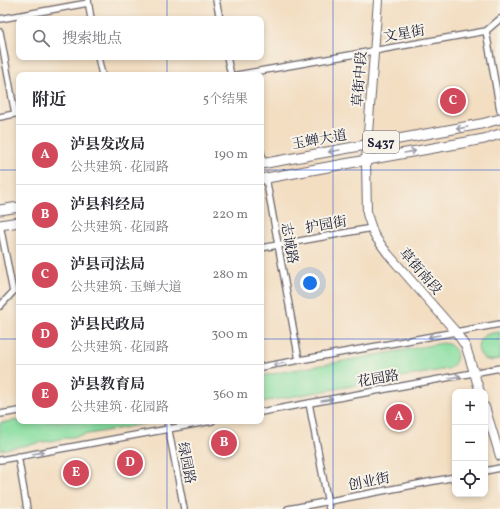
<!DOCTYPE html>
<html lang="zh">
<meta charset="utf-8">
<style>
body{margin:0;font-family:Vollkorn,"Noto Serif SC",serif;background:#f7f7f7;color:#2b2b33}
.controls{position:absolute;right:12px;bottom:12px;display:grid;overflow:hidden;border-radius:8px;box-shadow:0 2px 6px #0003}
.controls button{width:36px;height:36px;display:grid;place-items:center;padding:0;border:0;border-bottom:1px solid #e1e1e2;background:#fff;color:#2b2b33;font:20px sans-serif}
.you{position:absolute;left:310px;top:283px;width:14px;height:14px;margin:-10px;border:3px solid #fff;border-radius:50%;background:#1a73e8;box-shadow:0 0 0 6px #1a73e833}
.badge{display:grid;place-items:center;width:26px;height:26px;border-radius:50%;background:#d1495b;color:#fff;font-size:13px;font-weight:700}
.pin{position:absolute;translate:-50% -50%;border:2px solid #fff;box-shadow:0 1px 4px #0006}
.list{margin:0;padding:0;list-style:none}
h2{display:flex;justify-content:space-between;align-items:center;height:52px;margin:0;padding:0 16px;font-size:17px}
h2 small{font-size:13px;font-weight:400;color:#7c7c81}
.list li{display:grid;grid-template-columns:26px 1fr auto;gap:12px;align-items:center;box-sizing:border-box;height:60px;padding:0 16px;border-top:1px solid #e1e1e2}
.list b{display:block;font-size:15px;white-space:nowrap}
.list p{margin:0;font-size:13px;white-space:nowrap;color:#7c7c81}
.list em{font-size:13px;font-style:normal;color:#7c7c81}
.icon{flex:none;width:22px;height:22px;fill:none;stroke:currentColor;stroke-width:2;stroke-linecap:round;stroke-linejoin:round}
.map{position:relative;flex:none;width:500px;height:509px;overflow:hidden}
.search{position:absolute;background:#fff;box-shadow:0 2px 6px #0003;left:16px;top:16px;width:248px;height:44px;display:flex;align-items:center;gap:10px;box-sizing:border-box;padding:0 14px;border-radius:8px;color:#7c7c81;font-size:15px}
.panel{position:absolute;background:#fff;box-shadow:0 2px 6px #0003;left:16px;top:72px;width:248px;height:352px;border-radius:8px}
.map>svg:first-child{display:block}
.green{fill:#88dea0;stroke:#55806e}
.lines{fill:none;stroke-linecap:round;stroke-linejoin:round}
.street-casing{stroke:#6b646a;stroke-width:8}
.secondary-casing{stroke:#6b646a;stroke-width:10}
.primary-casing{stroke:#6b646a;stroke-width:11}
.street{stroke:#fff;stroke-width:5.5}
.secondary{stroke:#fff;stroke-width:8}
.primary{stroke:#fff;stroke-width:9}
.oneway{stroke:#9c9ca7}
.grid{fill:none;stroke:#1d4ed8;stroke-width:1;stroke-opacity:0.55}
.labels{text-anchor:middle;stroke-width:4;stroke-linejoin:round;paint-order:stroke}
.shield{fill:#f7f3e8;stroke:#62616f;stroke-width:1}
.shield-label{font-size:13px;font-weight:bold;fill:#22223b}
.street-label{font-size:14px;fill:#22223b;stroke:#f7f3e8}
</style>
<div class="map">
<svg width="500" height="509" viewBox="0 0 500 509">
<rect width="100%" height="100%" fill="#f7f3e8"/>
<filter id="ink" filterUnits="userSpaceOnUse"><feTurbulence type="fractalNoise" baseFrequency=".025" numOctaves="2"/><feDisplacementMap in="SourceGraphic" scale="8" xChannelSelector="R" yChannelSelector="G"/><feConvolveMatrix kernelMatrix="1 2 1 2 8 2 1 2 1" color-interpolation-filters="sRGB"/></filter>
<filter id="wash" filterUnits="userSpaceOnUse"><feTurbulence type="fractalNoise" baseFrequency=".012" numOctaves="4" result="noise"/><feDisplacementMap in="SourceGraphic" scale="16" xChannelSelector="R" yChannelSelector="G"/><feGaussianBlur stdDeviation="0.9" result="paint"/><feColorMatrix in="noise" values="0 0 0 0 0 0 0 0 0 0 0 0 0 0 0 0 0 1.4 0 .05"/><feComposite in="paint" operator="in"/></filter>
<g filter="url(#wash)">
<rect width="100%" height="100%" fill="#f3dec2"/>
<path class="green" d="M 500,332 L 500,359 C 496,360 491,361 487,360 C 477,356 475,342 484,336 C 488,333 495,333 500,332 Z
M 443,343 C 458,344 462,362 448,369 L 261,402 L 261,376 Z
M 19,420 L 19,421 L 149,421 L 144,424 L 0,450 L 0,423 Z"/>
</g>
<g filter="url(#ink)">
<g class="lines">
<g class="street-casing">
<path id="street" d="M 88,0 L 91,19
M 216,0 L 220,19
M 0,19 L 88,3
M 486,31 L 500,110
M 0,32 L 15,114
M 98,57 L 102,75
M 227,57 L 231,75
M 237,75 L 486,31 L 500,19
M 0,117 L 19,113
M 261,152 L 263,163
M 266,178 L 299,360
M 261,248 L 372,228
M 0,306 L 13,292 L 0,225
M 261,367 L 500,324
M 309,403 L 329,509
M 261,412 L 500,368
M 0,414 L 19,411
M 167,421 L 184,509
M 18,456 L 27,509
M 0,460 L 212,421
M 485,471 L 500,468
M 288,509 L 455,477"/>
</g>
<g class="secondary-casing">
<path id="secondary" d="M 378,0 L 366,160 L 367,214 L 374,235 L 388,254 L 456,332 L 466,347 L 480,392
M 485,407 L 500,456"/>
</g>
<g class="primary-casing">
<path id="primary" d="M 261,164 L 481,124 L 500,119
M 261,179 L 484,139 L 500,134
M 0,210 L 19,207
M 0,225 L 19,222"/>
</g>
<use href="#street" class="street"/>
<use href="#secondary" class="secondary"/>
<use href="#primary" class="primary"/>
</g>
<defs><path id="oneway-shaft" d="M-6 0H5M1.5-3L5.5 0L1.5 3" fill="none" stroke-width="1.6" stroke-linecap="round" stroke-linejoin="round"/></defs>
<g class="oneway">
<use href="#oneway-shaft" transform="translate(462 128) rotate(170)"/>
<use href="#oneway-shaft" transform="translate(334 151) rotate(170)"/>
<use href="#oneway-shaft" transform="translate(410 152) rotate(-10)"/>
<use href="#oneway-shaft" transform="translate(434 336) rotate(170)"/>
<use href="#oneway-shaft" transform="translate(279 364) rotate(170)"/>
<use href="#oneway-shaft" transform="translate(455 377) rotate(-10)"/>
<use href="#oneway-shaft" transform="translate(327 400) rotate(-10)"/>
<use href="#oneway-shaft" transform="translate(38 453) rotate(-10)"/>
</g>
</g>
<path class="grid" d="M 167,0 L 167,19M 333,0 L 333,509M 167,57 L 167,75M 0,170 L 19,170M 261,170 L 500,170M 0,339 L 19,339M 261,339 L 500,339M 167,421 L 167,509"/>
<g class="labels">
<rect class="shield" x="363" y="131" width="36" height="22" rx="3"/>
<g class="shield-label">
<text x="381" y="147">S437</text>
</g>
<g class="street-label">
<text transform="translate(404 33) rotate(-10)" y="5">文星街</text>
<text transform="translate(359 79) rotate(-86)" y="5">草街中段</text>
<text transform="translate(319 139) rotate(-10)" y="5">玉蝉大道</text>
<text transform="translate(326 224) rotate(-10)" y="5">护园街</text>
<text transform="translate(290 243) rotate(80)" y="5">志诚路</text>
<text transform="translate(421 271) rotate(49)" y="5">草街南段</text>
<text transform="translate(378 378) rotate(-10)" y="5">花园路</text>
<text transform="translate(187 463) rotate(79)" y="5">绿园路</text>
<text transform="translate(369 481) rotate(-11)" y="5">创业街</text>
</g>
</g>
</svg>
<div class="controls">
<button>+</button>
<button>−</button>
<button><svg class="icon" aria-label="locate" viewBox="0 0 24 24"><circle cx="12" cy="12" r="6"/><path d="M12 2v4M12 18v4M2 12h4M18 12h4"/></svg></button>
</div>
<div class="you"></div>
<div class="pin badge" style="left:399px;top:417px">A</div>
<div class="pin badge" style="left:224px;top:443px">B</div>
<div class="pin badge" style="left:453px;top:101px">C</div>
<div class="pin badge" style="left:130px;top:463px">D</div>
<div class="pin badge" style="left:76px;top:473px">E</div>
<div class="search"><svg class="icon" aria-label="search" viewBox="0 0 24 24"><circle cx="10" cy="10" r="6"/><path d="M15 15l6 6"/></svg>搜索地点</div>
<section class="panel">
<h2>附近<small>5个结果</small></h2>
<ul class="list">
<li><span class="badge">A</span><div><b>泸县发改局</b><p>公共建筑 · 花园路</p></div><em>190 m</em></li>
<li><span class="badge">B</span><div><b>泸县科经局</b><p>公共建筑 · 花园路</p></div><em>220 m</em></li>
<li><span class="badge">C</span><div><b>泸县司法局</b><p>公共建筑 · 玉蝉大道</p></div><em>280 m</em></li>
<li><span class="badge">D</span><div><b>泸县民政局</b><p>公共建筑 · 花园路</p></div><em>300 m</em></li>
<li><span class="badge">E</span><div><b>泸县教育局</b><p>公共建筑 · 花园路</p></div><em>360 m</em></li>
</ul>
</section>
</div>
